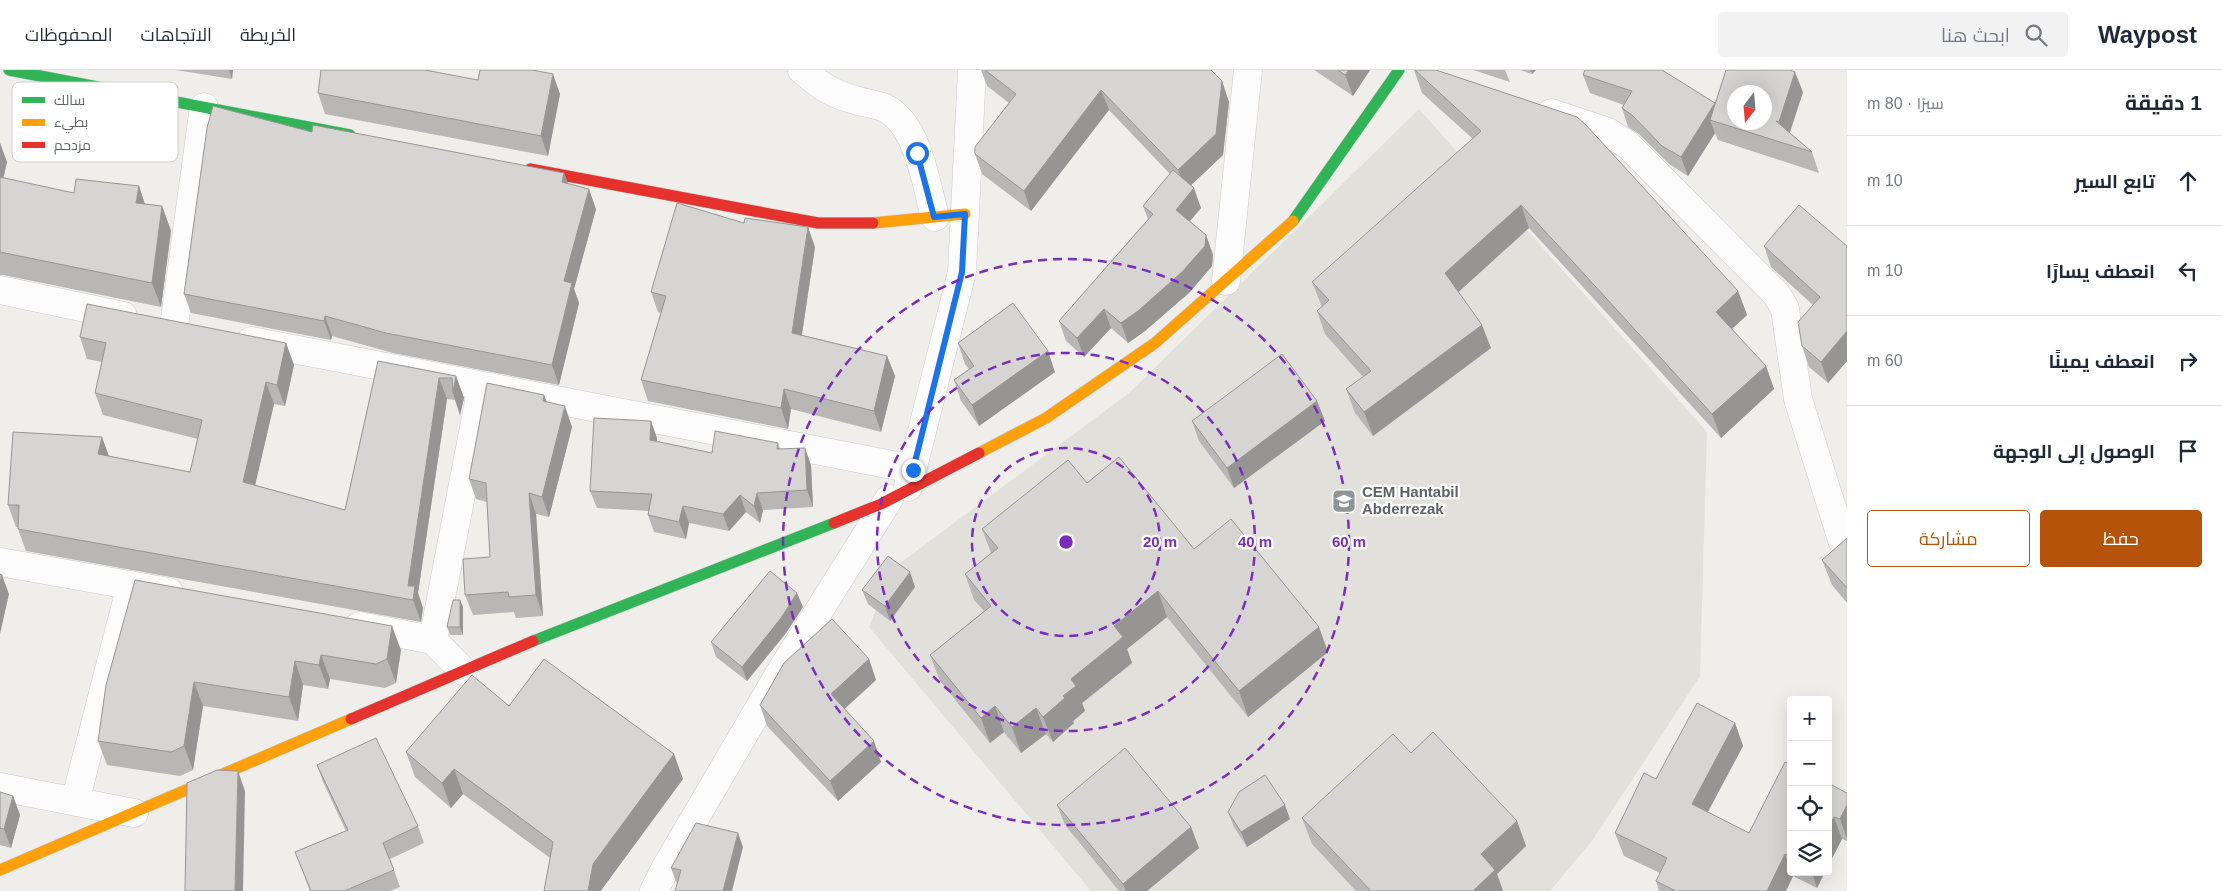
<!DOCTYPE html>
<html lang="ar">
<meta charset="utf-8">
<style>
body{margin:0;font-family:Arial,Cairo,sans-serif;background:#f2f2f3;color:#1f2937;direction:rtl}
.controls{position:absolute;right:15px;bottom:15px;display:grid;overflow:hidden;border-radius:5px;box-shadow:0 5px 20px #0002}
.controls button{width:45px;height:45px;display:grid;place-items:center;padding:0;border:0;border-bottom:1px solid #e0e1e3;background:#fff;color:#1f2937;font:25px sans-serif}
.compass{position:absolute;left:1727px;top:15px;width:45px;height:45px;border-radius:50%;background:#fff;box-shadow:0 5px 20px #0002;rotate:196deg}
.stop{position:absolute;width:15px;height:15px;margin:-11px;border:4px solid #1a73e8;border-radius:50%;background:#fff}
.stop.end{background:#1a73e8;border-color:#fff;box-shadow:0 1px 5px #0008}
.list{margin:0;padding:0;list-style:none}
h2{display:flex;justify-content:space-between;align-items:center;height:65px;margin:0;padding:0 20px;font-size:21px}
h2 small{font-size:16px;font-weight:400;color:#747a83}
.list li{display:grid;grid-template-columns:32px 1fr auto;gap:15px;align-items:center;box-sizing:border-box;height:90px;padding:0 20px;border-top:1px solid #e0e1e3}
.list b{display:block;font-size:19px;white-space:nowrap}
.list em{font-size:16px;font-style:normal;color:#747a83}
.actions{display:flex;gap:10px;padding:15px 20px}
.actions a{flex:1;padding:11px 0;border:1px solid #b45309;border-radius:5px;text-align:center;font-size:18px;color:#b45309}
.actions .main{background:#b45309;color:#fff}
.icon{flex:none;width:28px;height:28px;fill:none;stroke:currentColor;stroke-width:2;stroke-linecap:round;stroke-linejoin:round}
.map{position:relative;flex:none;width:1847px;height:821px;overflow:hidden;direction:ltr}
header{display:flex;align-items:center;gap:30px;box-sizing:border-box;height:70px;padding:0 25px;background:#fff;border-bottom:1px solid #e0e1e3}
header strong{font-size:24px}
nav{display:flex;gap:28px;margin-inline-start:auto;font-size:18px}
.search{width:350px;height:45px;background:#f2f2f3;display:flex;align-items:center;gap:12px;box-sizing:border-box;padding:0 18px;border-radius:5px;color:#747a83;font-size:19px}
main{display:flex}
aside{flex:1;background:#fff}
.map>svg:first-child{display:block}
.education{fill:#e2e0da}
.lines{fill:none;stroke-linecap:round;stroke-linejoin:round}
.street-casing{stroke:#cbcccc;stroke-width:29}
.fast-casing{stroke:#cacacb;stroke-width:12}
.slow-casing{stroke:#cacacb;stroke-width:12}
.jam-casing{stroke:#cacacb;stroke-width:12}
.street{stroke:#fdfcfc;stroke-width:28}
.fast{stroke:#30b455;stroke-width:11}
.slow{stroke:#ff9f0a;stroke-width:11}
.jam{stroke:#e5322d;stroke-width:11}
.wall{fill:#b8b7b5}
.shaded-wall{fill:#969594}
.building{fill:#d6d5d3;stroke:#969594;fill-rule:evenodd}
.route{stroke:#1a73e8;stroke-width:6}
.ring{fill:none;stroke:#7b2cbf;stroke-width:2.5;stroke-dasharray:9 6}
.labels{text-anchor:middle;stroke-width:4.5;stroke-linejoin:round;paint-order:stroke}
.poi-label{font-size:15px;font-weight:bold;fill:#5f6368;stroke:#fff;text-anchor:start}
.key{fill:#fff;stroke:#cfd0d2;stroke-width:1}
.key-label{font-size:14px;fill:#5f6368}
.centre{fill:#7b2cbf;stroke:#fff;stroke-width:2.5}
.ring-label{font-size:15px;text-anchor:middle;font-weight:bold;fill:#7b2cbf;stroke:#fff;stroke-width:4.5;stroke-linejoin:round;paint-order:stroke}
</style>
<header>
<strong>Waypost</strong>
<div class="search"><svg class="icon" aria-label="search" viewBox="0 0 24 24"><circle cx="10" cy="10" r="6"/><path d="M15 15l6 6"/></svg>ابحث هنا</div>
<nav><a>الخريطة</a><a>الاتجاهات</a><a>المحفوظات</a></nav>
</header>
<main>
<aside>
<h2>1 دقيقة<small>سيرًا · 80 m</small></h2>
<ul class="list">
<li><svg class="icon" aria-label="ahead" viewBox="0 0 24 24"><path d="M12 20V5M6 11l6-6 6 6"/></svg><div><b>تابع السير</b></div><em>10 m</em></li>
<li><svg class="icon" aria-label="left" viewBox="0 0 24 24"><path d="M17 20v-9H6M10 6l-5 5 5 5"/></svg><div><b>انعطف يسارًا</b></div><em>10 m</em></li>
<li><svg class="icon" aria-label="right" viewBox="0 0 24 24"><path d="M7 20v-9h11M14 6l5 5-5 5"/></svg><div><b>انعطف يمينًا</b></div><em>60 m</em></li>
<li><svg class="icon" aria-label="arrive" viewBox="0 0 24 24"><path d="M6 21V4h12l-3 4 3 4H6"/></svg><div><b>الوصول إلى الوجهة</b></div></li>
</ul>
<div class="actions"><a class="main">حفظ</a><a>مشاركة</a></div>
</aside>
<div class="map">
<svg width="1847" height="821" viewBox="0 0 1847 821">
<rect width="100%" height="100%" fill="#efeeea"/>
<path class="education" d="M 1419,39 L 1707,362 L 1700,606 L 1592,771 L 1550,821 L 1091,821 L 869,557 L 892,499 L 1129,323 Z"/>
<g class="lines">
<g class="street-casing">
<path id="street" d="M 802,0 C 819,15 832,24 855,30 C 864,33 876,34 885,38 C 918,54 926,114 935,147
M 1551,43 L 1608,62 L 1628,75 L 1777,225 L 1785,239 L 1798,329 L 1843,473
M 1226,211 L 1248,0
M 0,220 L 123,246
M 174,256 L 204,37
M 251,271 L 913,399
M 908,417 L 962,202 L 972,0
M 0,492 L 169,522
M 359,556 L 433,570 L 463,601
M 433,570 L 482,316
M 0,717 L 134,743
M 75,732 L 131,515
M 654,821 L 665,799 L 781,601 L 889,429"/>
</g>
<g class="fast-casing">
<path id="fast" d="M 9,0 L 350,65
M 1293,151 L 1399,0
M 533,571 L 834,453"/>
</g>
<g class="slow-casing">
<path id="slow" d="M 873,153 L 965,144
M 979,383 L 1046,348 L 1155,273 L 1293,151
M 0,800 L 351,649"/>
</g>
<g class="jam-casing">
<path id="jam" d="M 530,99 L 818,153 L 873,153
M 834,453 L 881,434 L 979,383
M 351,649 L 533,571"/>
</g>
<use href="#street" class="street"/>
<use href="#fast" class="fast"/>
<use href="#slow" class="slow"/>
<use href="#jam" class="jam"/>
</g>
<path class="wall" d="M 176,0 L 233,0 L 232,9 Z
M 981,0 L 1211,0 L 1222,11 L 1229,32 L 1223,85 L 1191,115 L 1201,138 L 1190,151 L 1206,165 L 1213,185 L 1212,196 L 1190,222 L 1145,261 L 1128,273 L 1111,258 L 1084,287 L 1066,271 L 1059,251 L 1148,149 L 1143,136 L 1170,104 L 1109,40 L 1031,141 L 982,104 L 975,84 L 1009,33 L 987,16 Z
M 1314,0 L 1370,0 L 1353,26 Z
M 1414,0 L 1436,0 L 1738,221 L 1747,245 L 1732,259 L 1766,296 L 1774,319 L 1721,368 L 1529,158 L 1458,222 L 1491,278 L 1373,366 L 1355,343 L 1346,319 L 1363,307 L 1325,264 L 1317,241 L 1322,237 L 1312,212 L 1473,69 L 1422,23 Z
M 1473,0 L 1505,0 L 1510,12 Z
M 1520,0 L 1536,0 L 1532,4 Z
M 1583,5 L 1715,33 L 1803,22 L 1790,63 L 1812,82 L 1819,103 L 1718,70 L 1715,63 L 1688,106 L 1669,94 L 1639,64 L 1628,57 L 1622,38 L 1624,35 L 1590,23 Z
M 318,23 L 560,24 L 548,86 L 325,44 Z
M 312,62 L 564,103 L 568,114 L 596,139 L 574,219 L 579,233 L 559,315 L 393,283 L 332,266 L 331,270 L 191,243 L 184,224 Z
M 0,73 L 7,92 L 3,108 L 74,123 L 139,116 L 145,134 L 162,136 L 171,161 L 161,237 L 3,205 L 0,205 Z
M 1764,176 L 1847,176 L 1847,291 L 1828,313 L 1809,297 L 1802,276 L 1813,235 L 1771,197 Z
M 815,177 L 802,265 L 887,286 L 895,306 L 881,362 L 791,339 L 788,359 L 648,331 L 641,310 L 661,243 L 658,242 L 651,222 Z
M 80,267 L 286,273 L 294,295 L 285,336 L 274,334 L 255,415 L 345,440 L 378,291 L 456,306 L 464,328 L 460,345 L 455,330 L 447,329 L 418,523 L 423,538 L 421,552 L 26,481 L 18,459 L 18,457 L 16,457 L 8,435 L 109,386 L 190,402 L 198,369 L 103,345 L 95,323 L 102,292 L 87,289 Z
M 958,273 L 1055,302 L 979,356 L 961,331 L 954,310 L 969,299 L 965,294 Z
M 1317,331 L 1325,351 L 1234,418 L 1199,371 L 1192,351 Z
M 547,332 L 572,357 L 549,447 L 536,444 L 543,546 L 516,548 L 514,542 L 473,545 L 465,525 L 490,487 L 487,432 L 476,429 L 469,409 Z
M 657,368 L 657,372 L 712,383 L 778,373 L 780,379 L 811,395 L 813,437 L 763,440 L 760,453 L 746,442 L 729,461 L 689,453 L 686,469 L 654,462 L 648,445 L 649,441 L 597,438 L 590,421 Z
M 1087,413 L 1194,479 L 1328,582 L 1248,647 L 1167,547 L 1127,579 L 1132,593 L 1082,633 L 1085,641 L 1073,651 L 1074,653 L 1053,672 L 1046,664 L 1021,683 L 1004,662 L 990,673 L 940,611 L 930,585 L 984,541 L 974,530 L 965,504 L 991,483 L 982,459 Z
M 1847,468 L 1847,533 L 1832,515 L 1822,490 Z
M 135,510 L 401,580 L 396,613 L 385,618 L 330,609 L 328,619 L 303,615 L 298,651 L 203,636 L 193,700 L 180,706 L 107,695 L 98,671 Z
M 915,517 L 890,551 L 868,534 L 862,520 Z
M 460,530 L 463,537 L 463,565 L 450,565 L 447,557 Z
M 803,537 L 786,563 L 747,611 L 716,587 L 711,572 Z
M 869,589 L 876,610 L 844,639 L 881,692 L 838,731 L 767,656 L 760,635 Z
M 509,636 L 683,709 L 602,819 L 550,788 L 463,724 L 451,738 L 415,707 L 406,682 Z
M 1735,653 L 1743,676 L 1708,742 L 1749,763 L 1791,695 L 1791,802 L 1825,802 L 1817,818 L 1793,806 L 1786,821 L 1659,821 L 1656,811 L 1660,803 L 1624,786 L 1615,763 L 1656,709 Z
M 1411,683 L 1517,751 L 1526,776 L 1497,804 L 1503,821 L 1356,821 L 1312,774 L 1302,748 Z
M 317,695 L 418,756 L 424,773 L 390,789 L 400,817 L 390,821 L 310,821 L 295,782 L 346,761 L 323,712 Z
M 1828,713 L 1847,723 L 1847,771 L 1842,769 L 1828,796 Z
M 0,722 L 13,726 L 20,745 L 11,778 L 0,775 Z
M 1057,735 L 1191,757 L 1199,778 L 1147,821 L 1119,821 L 1065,755 Z
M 1228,742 L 1290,749 L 1247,777 L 1234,757 Z
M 743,777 L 678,813 L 676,812 L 671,798 Z"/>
<path class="shaded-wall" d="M 229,0 L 233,0 L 232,9 Z
M 1349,0 L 1370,0 L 1353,26 L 1345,5 Z
M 1531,0 L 1536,0 L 1532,4 Z
M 1795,2 L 1803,22 L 1786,73 L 1779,52 Z
M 553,4 L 560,24 L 548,86 L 541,66 Z
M 1222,11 L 1229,32 L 1223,85 L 1186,120 L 1178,100 Z
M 1101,20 L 1109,40 L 1031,141 L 1024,121 Z
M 1715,33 L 1710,50 L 1715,63 L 1688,106 L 1681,87 Z
M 0,73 L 7,92 L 0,123 Z
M 564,103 L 571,122 L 562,112 Z
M 139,116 L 147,141 L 136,133 Z
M 1194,118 L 1201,138 L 1183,159 L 1176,140 Z
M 589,119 L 596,139 L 574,219 L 579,233 L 559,315 L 552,295 L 564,211 Z
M 1521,135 L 1529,158 L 1453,227 L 1445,203 Z
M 162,136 L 171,161 L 161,237 L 152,213 Z
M 808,157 L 815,177 L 799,283 L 792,263 Z
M 1206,165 L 1213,185 L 1212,196 L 1190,222 L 1145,261 L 1128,273 L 1121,253 Z
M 1738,221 L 1747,245 L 1725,265 L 1716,242 Z
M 1104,239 L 1111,258 L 1084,287 L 1077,268 Z
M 325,246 L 332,266 L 331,270 L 324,251 Z
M 1482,255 L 1491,278 L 1373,366 L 1364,342 Z
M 1847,261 L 1847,291 L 1828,313 L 1821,292 Z
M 286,273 L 294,295 L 285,336 L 277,315 Z
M 1048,281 L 1055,302 L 979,356 L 972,335 Z
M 887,286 L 895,306 L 881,362 L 874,341 Z
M 1766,296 L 1774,319 L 1721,368 L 1712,344 Z
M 456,306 L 464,328 L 460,345 L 453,323 Z
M 439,308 L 447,329 L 418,523 L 423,538 L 421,552 L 408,516 Z
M 266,312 L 274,334 L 251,433 L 243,412 Z
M 784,319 L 791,339 L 788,359 L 781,338 Z
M 544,325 L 552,345 L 543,331 Z
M 1317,331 L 1325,351 L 1234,418 L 1227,398 Z
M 565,336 L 572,357 L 549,447 L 542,427 Z
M 651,351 L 657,368 L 656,387 L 650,370 Z
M 102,367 L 110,389 L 98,384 Z
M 805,378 L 811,395 L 813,437 L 807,420 Z
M 529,423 L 536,444 L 543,546 L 536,525 Z
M 757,423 L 763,440 L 760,453 L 754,436 Z
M 740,425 L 746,442 L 729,461 L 723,444 Z
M 683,436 L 689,453 L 686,469 L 679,452 Z
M 910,502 L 915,517 L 890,551 L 885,536 Z
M 2,505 L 9,524 L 0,564 L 0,514 Z
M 1158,521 L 1167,547 L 1127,579 L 1132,593 L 1082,633 L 1085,641 L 1073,651 L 1074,653 L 1053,672 L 1043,647 L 1063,626 L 1071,609 L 1114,556 Z
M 797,523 L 803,537 L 786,563 L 747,611 L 742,597 Z
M 460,530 L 463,537 L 463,565 L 460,557 Z
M 392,556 L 401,580 L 396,613 L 387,589 Z
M 1319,557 L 1328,582 L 1248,647 L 1239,621 Z
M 321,585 L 330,609 L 328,619 L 319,595 Z
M 869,589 L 876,610 L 838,645 L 831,624 Z
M 295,591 L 303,615 L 298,651 L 289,627 Z
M 194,612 L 203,636 L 193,700 L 184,676 Z
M 995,636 L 1004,662 L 990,673 L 981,648 Z
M 1036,638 L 1046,664 L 1021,683 L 1012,657 Z
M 1735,653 L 1743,676 L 1700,756 L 1692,734 Z
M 874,671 L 881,692 L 838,731 L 830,711 Z
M 674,684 L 683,709 L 602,819 L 601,821 L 588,821 L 593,794 Z
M 454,699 L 463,724 L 451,738 L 442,713 Z
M 238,701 L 245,721 L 243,821 L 235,821 Z
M 13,726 L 20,745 L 11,778 L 4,759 Z
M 1285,735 L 1290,749 L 1247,777 L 1241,762 Z
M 1847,735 L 1847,769 L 1840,749 Z
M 1834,747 L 1842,769 L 1828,796 L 1828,758 Z
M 1517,751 L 1526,776 L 1497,804 L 1503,821 L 1473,821 L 1481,784 Z
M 1191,757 L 1199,778 L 1147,821 L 1126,821 L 1123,814 Z
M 738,763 L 743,777 L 732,821 L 723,821 Z
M 1785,784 L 1791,799 L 1791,802 L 1792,802 L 1793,806 L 1786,821 L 1767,821 Z
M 1812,802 L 1825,802 L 1817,818 Z"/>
<path class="building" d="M 321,0 L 425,0 L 478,10 L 480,0 L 532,0 L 553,4 L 541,66 L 318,23 Z
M 985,0 L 1211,0 L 1222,11 L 1216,64 L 1178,100 L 1101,20 L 1024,121 L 975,84 L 975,77 L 1016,24 Z
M 1338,0 L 1349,0 L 1345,5 Z
M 1415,0 L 1436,0 L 1577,47 L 1586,55 L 1738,221 L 1716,242 L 1766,296 L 1712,344 L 1521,135 L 1445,203 L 1482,255 L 1364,342 L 1346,319 L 1371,301 L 1317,241 L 1329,230 L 1312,212 L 1481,61 Z
M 1585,0 L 1662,0 L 1715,33 L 1681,87 L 1662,76 L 1632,45 L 1622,38 L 1632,21 L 1583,5 Z
M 1726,0 L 1790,0 L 1795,2 L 1779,52 L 1776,51 L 1812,82 L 1710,50 ZM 1734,22 L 1764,22 L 1764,52 L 1734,52 Z
M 213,36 L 312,62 L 313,55 L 564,103 L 562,112 L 589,119 L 564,211 L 572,213 L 552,295 L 386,263 L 325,246 L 324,251 L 184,224 L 207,58 Z
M 1173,100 L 1194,118 L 1176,140 L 1206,165 L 1205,176 L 1182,202 L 1138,241 L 1121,253 L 1104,239 L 1077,268 L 1059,251 L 1153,144 L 1143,136 Z
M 0,107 L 74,123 L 76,109 L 139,116 L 136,133 L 162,136 L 152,213 L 0,182 Z
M 677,133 L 744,153 L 745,148 L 808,157 L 792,263 L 887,286 L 874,341 L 784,319 L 781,338 L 641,310 L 666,226 L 651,222 Z
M 1799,135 L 1847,176 L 1847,261 L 1821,292 L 1802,276 L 1798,252 L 1820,227 L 1764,176 Z
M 1013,233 L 1048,281 L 972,335 L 954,310 L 974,296 L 958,273 Z
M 87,234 L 286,273 L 277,315 L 266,312 L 243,412 L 345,440 L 378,291 L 456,306 L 453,323 L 452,308 L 439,308 L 408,516 L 415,516 L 413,530 L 18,459 L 19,435 L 8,435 L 13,362 L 102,367 L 98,384 L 190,402 L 202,350 L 95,323 L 106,273 L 80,267 Z
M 1282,284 L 1317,331 L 1227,398 L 1192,351 Z
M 487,313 L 544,325 L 543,331 L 565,336 L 542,427 L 529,423 L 536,525 L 509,527 L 508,522 L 465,525 L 463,489 L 490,487 L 486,413 L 469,409 Z
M 594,348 L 651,351 L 650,370 L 712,383 L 715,361 L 778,373 L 777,379 L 805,378 L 807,420 L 757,423 L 754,436 L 740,425 L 723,444 L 683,436 L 679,452 L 648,445 L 652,424 L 590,421 Z
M 1119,387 L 1194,479 L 1231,449 L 1319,557 L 1239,621 L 1158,521 L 1114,556 L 1123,567 L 1071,609 L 1076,616 L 1063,626 L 1065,628 L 1043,647 L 1036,638 L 1012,657 L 995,636 L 981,648 L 930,585 L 991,536 L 965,504 L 998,478 L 982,459 L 1068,390 L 1087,413 Z
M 1847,468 L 1847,518 L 1822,490 Z
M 888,486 L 910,502 L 885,536 L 862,520 Z
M 770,501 L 797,523 L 781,548 L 742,597 L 711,572 Z
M 0,504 L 2,505 L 0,514 Z
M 135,510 L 392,556 L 387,589 L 376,594 L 321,585 L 319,595 L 295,591 L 289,627 L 194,612 L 184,676 L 171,682 L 98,671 L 106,615 Z
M 453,530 L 460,530 L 460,557 L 447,557 Z
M 832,549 L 869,589 L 831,624 L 874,671 L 830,711 L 760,635 L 784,593 Z
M 544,589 L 674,684 L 593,794 L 588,821 L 544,821 L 553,772 L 454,699 L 442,713 L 406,682 L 472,605 L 509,636 Z
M 1697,633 L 1735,653 L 1692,734 L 1749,763 L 1785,692 L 1791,695 L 1791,787 L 1785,784 L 1767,821 L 1676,821 L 1656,811 L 1667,788 L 1615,763 L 1644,703 L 1656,709 Z
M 1433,662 L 1517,751 L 1481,784 L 1495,800 L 1473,821 L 1371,821 L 1302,748 L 1393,664 L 1411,683 Z
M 376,668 L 418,756 L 383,773 L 394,800 L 344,821 L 311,821 L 295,782 L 348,760 L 317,695 Z
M 1125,678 L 1191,757 L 1123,814 L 1057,735 Z
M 217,700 L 238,701 L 235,821 L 185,821 L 187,713 Z
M 1265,705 L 1285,735 L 1241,762 L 1228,742 L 1239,722 Z
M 1828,713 L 1847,723 L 1847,735 L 1840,749 L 1834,747 L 1828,758 Z
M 0,722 L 13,726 L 4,759 L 0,758 Z
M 696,753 L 738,763 L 723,821 L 675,821 L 681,800 L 671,798 Z"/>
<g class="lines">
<path class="route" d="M 913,400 L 962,202 L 965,144 L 934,147 L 917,83"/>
</g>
<g class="ring">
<circle cx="1066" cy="472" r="94"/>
<circle cx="1066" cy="472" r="189"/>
<circle cx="1066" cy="472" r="283"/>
</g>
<defs>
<g id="school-square" transform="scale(1.25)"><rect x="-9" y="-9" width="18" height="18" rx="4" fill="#919496" stroke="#fff"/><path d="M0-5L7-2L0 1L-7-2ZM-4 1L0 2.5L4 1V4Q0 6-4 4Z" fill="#fff"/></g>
</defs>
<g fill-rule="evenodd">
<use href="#school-square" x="1344" y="431"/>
</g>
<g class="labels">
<g class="poi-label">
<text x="1362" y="427">CEM Hantabil<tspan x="1362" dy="17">Abderrezak</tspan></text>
</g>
</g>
<rect x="12" y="12" width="166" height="80" rx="8" class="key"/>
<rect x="22" y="27" width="23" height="6" fill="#30b455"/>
<rect x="22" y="49" width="23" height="7" fill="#ff9f0a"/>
<rect x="22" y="72" width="23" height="6" fill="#e5322d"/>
<g class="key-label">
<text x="54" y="35">سالك</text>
<text x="54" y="57">بطيء</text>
<text x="54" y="80">مزدحم</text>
</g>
<circle cx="1066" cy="472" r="8" class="centre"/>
<g class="ring-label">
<text x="1160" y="477">20 m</text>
<text x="1255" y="477">40 m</text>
<text x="1349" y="477">60 m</text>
</g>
</svg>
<div class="controls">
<button>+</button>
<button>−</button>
<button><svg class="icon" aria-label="locate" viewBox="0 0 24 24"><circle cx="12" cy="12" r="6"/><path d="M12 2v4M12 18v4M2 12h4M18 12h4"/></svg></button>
<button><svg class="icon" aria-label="layers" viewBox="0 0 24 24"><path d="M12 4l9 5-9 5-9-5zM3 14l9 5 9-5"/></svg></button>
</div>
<svg class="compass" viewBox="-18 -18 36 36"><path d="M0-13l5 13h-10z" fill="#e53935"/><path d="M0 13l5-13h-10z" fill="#747a83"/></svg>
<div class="stop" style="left:917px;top:83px"></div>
<div class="stop end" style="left:913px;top:400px"></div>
</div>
</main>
